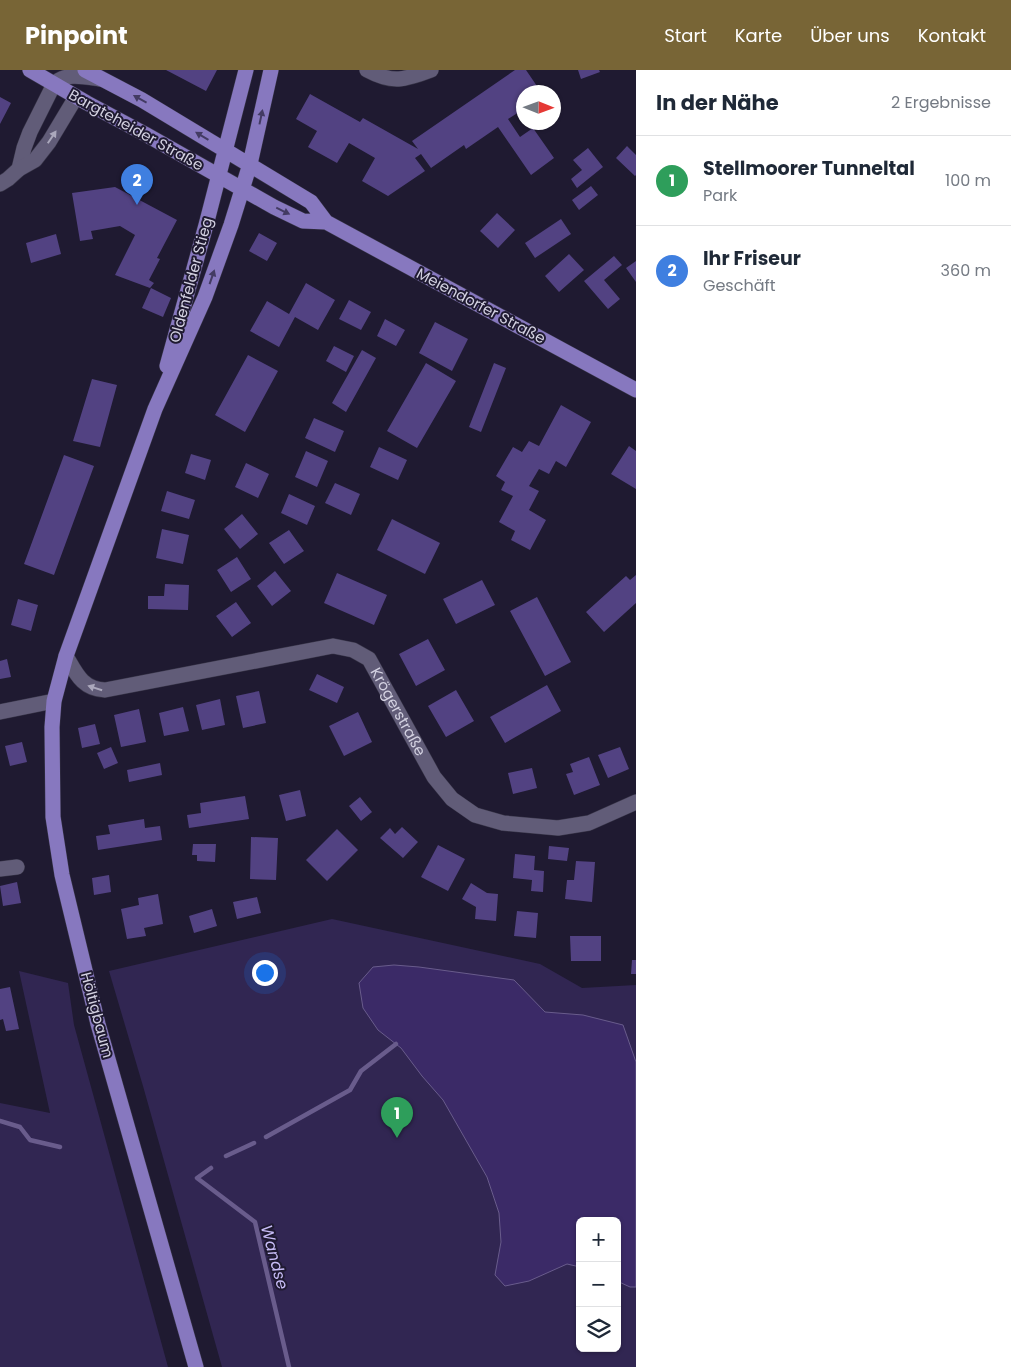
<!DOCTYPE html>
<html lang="de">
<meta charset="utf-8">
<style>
body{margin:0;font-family:Poppins,sans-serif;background:#f6f6f7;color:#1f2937}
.controls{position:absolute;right:15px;bottom:15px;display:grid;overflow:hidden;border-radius:8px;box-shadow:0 1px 4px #0004}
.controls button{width:45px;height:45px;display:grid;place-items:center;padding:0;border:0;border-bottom:1px solid #e0e1e3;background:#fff;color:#1f2937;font:25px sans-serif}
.compass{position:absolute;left:516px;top:15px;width:45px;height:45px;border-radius:50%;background:#fff;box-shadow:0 1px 4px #0004;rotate:91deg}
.you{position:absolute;left:264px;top:902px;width:18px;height:18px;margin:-12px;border:4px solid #fff;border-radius:50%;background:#1a73e8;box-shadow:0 0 0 8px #1a73e833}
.badge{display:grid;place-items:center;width:32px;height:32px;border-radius:50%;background:#786536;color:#fff;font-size:16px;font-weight:700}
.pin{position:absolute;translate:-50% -41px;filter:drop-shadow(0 1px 2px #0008)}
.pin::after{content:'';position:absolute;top:26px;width:18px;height:15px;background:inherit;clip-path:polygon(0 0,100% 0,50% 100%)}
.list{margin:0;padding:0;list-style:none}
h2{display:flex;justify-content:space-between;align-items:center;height:65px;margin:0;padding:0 20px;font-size:21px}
h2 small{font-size:16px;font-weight:400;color:#747a83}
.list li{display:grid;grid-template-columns:32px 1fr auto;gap:15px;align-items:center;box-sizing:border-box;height:90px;padding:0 20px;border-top:1px solid #e0e1e3}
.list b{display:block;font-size:19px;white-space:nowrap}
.list p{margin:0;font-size:16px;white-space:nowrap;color:#747a83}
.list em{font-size:16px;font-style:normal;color:#747a83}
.icon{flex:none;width:28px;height:28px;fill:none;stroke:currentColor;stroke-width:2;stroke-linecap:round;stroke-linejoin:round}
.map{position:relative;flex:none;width:636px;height:1297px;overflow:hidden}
header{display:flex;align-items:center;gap:30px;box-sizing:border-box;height:70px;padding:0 25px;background:#786536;color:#fff}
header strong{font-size:24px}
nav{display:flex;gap:28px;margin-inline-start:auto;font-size:18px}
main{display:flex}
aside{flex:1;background:#fff}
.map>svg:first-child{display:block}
.green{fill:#312652;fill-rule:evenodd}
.water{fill:#3b2a67;stroke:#695c8c}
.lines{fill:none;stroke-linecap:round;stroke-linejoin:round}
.stream{stroke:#695c8c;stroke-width:4.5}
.building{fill:#524282}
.minor-casing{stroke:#393649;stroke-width:16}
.major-casing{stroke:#393649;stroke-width:16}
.minor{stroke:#615c78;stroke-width:15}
.major{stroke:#8778bf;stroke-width:15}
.oneway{fill:#433b63}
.oneway2{fill:#aba8bc}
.labels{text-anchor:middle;stroke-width:4;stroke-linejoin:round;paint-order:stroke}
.street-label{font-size:15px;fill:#d3d1e1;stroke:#1f1a31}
.water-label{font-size:16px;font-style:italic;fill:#c7bcf6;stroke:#1f1a31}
</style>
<header>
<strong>Pinpoint</strong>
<nav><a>Start</a><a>Karte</a><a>Über uns</a><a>Kontakt</a></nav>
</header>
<main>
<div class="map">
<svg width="636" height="1297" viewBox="0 0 636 1297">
<rect width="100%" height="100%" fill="#1f1a31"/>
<path class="green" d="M 332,849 L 540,894 L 582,918 L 636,915 L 636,1297 L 222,1297 L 143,1016 L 109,901 ZM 580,1151 L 617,1151 L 617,1278 L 580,1278 Z
M 19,901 L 68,913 L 74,955 L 168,1297 L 0,1297 L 0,1033 L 50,1043 Z"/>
<path class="water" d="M 394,895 L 419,897 L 514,910 L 545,942 L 583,945 L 623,955 L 636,992 L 636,1217 L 630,1217 L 617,1211 L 617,1151 L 580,1151 L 580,1197 L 567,1194 L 529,1211 L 505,1216 L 495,1205 L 501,1172 L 499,1143 L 487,1107 L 443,1030 L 422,1006 L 401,978 L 378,960 L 363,938 L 359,913 L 373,897 Z"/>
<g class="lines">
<path class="stream" d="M 0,1051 L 20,1057 L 30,1070 L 60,1077
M 266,1067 L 350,1020 L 361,1001 L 396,974
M 226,1086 L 254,1073
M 211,1098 L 197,1108 L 255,1152 L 289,1297"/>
</g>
<path class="building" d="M 166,0 L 217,0 L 206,21 Z
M 515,0 L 526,0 L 541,22 L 524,22 L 524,39 L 508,49 L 520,67 L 533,58 L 554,88 L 531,105 L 498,57 L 466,79 L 464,75 L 431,98 L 421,84 L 415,88 L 425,101 L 388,126 L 362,111 L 375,88 L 349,73 L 337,93 L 308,77 L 317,61 L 296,49 L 310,24 L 360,52 L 363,48 L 418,79 L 412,71 Z
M 578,0 L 599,0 L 600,2 L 581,9 Z
M 0,27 L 11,33 L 0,54 Z
M 627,76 L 636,85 L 636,105 L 635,106 L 616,88 Z
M 588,78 L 603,97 L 577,118 L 571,109 L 582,100 L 573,90 Z
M 591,116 L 598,125 L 579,140 L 572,130 Z
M 115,117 L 177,150 L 157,188 L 160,189 L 149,210 L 154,213 L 150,218 L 115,205 L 135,165 L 120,156 L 91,161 L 93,169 L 80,171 L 72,123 Z
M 497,143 L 515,160 L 498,178 L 480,161 Z
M 561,149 L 571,164 L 535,188 L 525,173 Z
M 259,163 L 277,173 L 267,191 L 249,181 Z
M 56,164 L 61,184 L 31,193 L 26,173 Z
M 569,184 L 584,200 L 559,222 L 545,206 Z
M 614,186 L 622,195 L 604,210 L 620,229 L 608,239 L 584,211 Z
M 636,191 L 636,212 L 626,198 Z
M 306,213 L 335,230 L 318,260 L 295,247 L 279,277 L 250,261 L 267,231 L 289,244 Z
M 151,218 L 171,228 L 163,247 L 142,238 Z
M 349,230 L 371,242 L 361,260 L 339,249 Z
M 385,249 L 405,260 L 396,276 L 377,266 Z
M 435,252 L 468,269 L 452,301 L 419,283 Z
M 334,276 L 354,286 L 346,302 L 326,291 Z
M 362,280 L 376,288 L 346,342 L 332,333 Z
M 248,285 L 278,301 L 245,362 L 215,345 Z
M 426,293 L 456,311 L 417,378 L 387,361 Z
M 494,293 L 506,298 L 481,362 L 469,357 Z
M 92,309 L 117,315 L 100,377 L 73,371 Z
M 561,335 L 591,352 L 566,397 L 556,391 L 549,404 L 539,399 L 529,416 L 539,421 L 529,440 L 546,450 L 530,480 L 511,470 L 515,461 L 499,452 L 513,426 L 501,420 L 505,412 L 496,406 L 513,377 L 522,382 L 529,371 L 539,376 Z
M 314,348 L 344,361 L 335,382 L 305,368 Z
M 629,376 L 636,381 L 636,419 L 611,404 Z
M 379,377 L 407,390 L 398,410 L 370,397 Z
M 306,381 L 328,391 L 317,417 L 295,407 Z
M 191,384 L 211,390 L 205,410 L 185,403 Z
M 64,385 L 94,396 L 54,505 L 24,494 Z
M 246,393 L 269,404 L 258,428 L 235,417 Z
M 335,413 L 360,424 L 351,445 L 325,433 Z
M 167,421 L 195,430 L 189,449 L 161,441 Z
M 289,424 L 315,436 L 307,455 L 281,443 Z
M 242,444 L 258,464 L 240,479 L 224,459 Z
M 392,449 L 440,473 L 425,504 L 377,480 Z
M 162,459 L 189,465 L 183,494 L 156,488 Z
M 289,460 L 304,481 L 284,494 L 269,473 Z
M 237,487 L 251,509 L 231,522 L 217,500 Z
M 275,501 L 291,521 L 272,536 L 257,516 Z
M 337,503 L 387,525 L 374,555 L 324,533 Z
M 636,505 L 636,533 L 604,562 L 586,542 L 626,506 L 630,510 Z
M 482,510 L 495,535 L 456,554 L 443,529 Z
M 165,514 L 189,515 L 188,540 L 148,539 L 148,526 L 164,526 Z
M 537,527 L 571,592 L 545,606 L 510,541 Z
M 18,529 L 38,535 L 31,561 L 11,555 Z
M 236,532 L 251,553 L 232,567 L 216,546 Z
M 428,569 L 445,600 L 416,616 L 399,584 Z
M 7,589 L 11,607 L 0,609 L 0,591 Z
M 317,604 L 344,617 L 337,633 L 309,620 Z
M 547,615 L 561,641 L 505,673 L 490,647 Z
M 456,620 L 474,651 L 446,667 L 428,636 Z
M 259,621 L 266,653 L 243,658 L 236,626 Z
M 220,629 L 225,655 L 202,660 L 196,635 Z
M 183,637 L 189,661 L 164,666 L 159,643 Z
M 139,639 L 146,672 L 121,677 L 114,645 Z
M 358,642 L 372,672 L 344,686 L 329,656 Z
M 95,654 L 100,674 L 82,678 L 78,658 Z
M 22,672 L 27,692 L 10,696 L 5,676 Z
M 111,677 L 118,693 L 104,699 L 97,683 Z
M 620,677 L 629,699 L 608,708 L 598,685 Z
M 589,687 L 600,715 L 574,725 L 566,704 L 573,702 L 570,694 Z
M 160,693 L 162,705 L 129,712 L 127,700 Z
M 532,698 L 537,718 L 513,724 L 508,703 Z
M 300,720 L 306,746 L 286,751 L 279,725 Z
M 245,726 L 249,749 L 189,758 L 187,745 L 201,743 L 200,733 Z
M 360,727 L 372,742 L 361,751 L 349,736 Z
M 144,749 L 145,758 L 160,756 L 162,770 L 98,780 L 96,766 L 110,764 L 108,755 Z
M 402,757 L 418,772 L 403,788 L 380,768 L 390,758 L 395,764 Z
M 337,759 L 358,780 L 327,811 L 306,790 Z
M 251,767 L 278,768 L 276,810 L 250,809 Z
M 193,774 L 216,774 L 215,792 L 197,791 L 197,785 L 192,785 Z
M 438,775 L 465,789 L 448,821 L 421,807 Z
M 549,776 L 569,778 L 567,791 L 548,789 Z
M 515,784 L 535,786 L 534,800 L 544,801 L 543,822 L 531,821 L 532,810 L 513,808 Z
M 576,791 L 595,792 L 592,832 L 565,829 L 567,810 L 574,810 Z
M 109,805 L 111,822 L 94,825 L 92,808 Z
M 17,812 L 21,833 L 3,836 L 0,816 Z
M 471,813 L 487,823 L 498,824 L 496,851 L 475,849 L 476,837 L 462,829 Z
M 158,824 L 163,854 L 144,858 L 146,866 L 127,869 L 121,839 L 139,835 L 138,828 Z
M 257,827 L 261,843 L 237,849 L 233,832 Z
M 212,839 L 217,856 L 194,863 L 189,846 Z
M 517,841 L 538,843 L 536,868 L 514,866 Z
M 570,866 L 601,866 L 601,891 L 571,891 Z
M 632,890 L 636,890 L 636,904 L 631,904 Z
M 10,917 L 19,959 L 6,961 L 3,949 L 0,950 L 0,919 Z"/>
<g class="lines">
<g class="minor-casing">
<g id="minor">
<path d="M 367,0 C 393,14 404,10 431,0"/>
<path d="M 19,99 L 24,78 L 30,62 L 54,14 C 65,2 85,7 100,9"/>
<path d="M 0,114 L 8,109 L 19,99 L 35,90 L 49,72 L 76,27"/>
<path id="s1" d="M 66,586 C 76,603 82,619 105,620 L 333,576 L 353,580 L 369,589 L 434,707 L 452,729 L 475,745 L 503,753 L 558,758 L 589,753 L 636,732"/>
<path d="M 0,642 L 54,631"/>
<path d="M 0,799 L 17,797"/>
</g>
</g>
<g class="major-casing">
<path id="major" d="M 30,0 L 87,33 L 145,64 L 274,137 L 303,151 L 326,152
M 85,0 L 142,30 L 311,132 L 326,152 L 636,320
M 167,296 L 206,155 L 246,0
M 196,1297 L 98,954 L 62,805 L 53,747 L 52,657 L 54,631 L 66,586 L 155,339 L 205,227 L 231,155 L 250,94 L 271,0"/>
</g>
<use href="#minor" class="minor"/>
<use href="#major" class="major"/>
</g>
<defs><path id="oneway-solid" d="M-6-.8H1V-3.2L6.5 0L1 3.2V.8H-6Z" transform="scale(1.25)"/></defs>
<g class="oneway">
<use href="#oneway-solid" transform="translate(140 29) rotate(-151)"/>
<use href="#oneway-solid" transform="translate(261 47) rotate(-78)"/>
<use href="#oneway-solid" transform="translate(202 66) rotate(-149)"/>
<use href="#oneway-solid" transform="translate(283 141) rotate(26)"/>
<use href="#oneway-solid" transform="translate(212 207) rotate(-71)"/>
</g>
<g class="oneway2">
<use href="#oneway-solid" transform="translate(52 67) rotate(-56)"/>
<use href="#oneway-solid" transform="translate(95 618) rotate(-162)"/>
</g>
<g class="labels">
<g class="street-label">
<text transform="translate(136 60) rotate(29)" y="5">Bargteheider Straße</text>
<text transform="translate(191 210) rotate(-75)" y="5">Oldenfelder Stieg</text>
<text transform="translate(481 236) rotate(28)" y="5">Meiendorfer Straße</text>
<text dy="5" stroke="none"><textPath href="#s1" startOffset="386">Krögerstraße</textPath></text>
<text transform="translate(97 945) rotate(75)" y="5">Höltigbaum</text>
</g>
<g class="water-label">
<text transform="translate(275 1187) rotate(75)" y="6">Wandse</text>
</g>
</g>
</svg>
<div class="controls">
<button>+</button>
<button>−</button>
<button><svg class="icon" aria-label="layers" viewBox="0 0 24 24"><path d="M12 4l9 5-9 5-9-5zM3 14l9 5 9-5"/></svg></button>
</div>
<svg class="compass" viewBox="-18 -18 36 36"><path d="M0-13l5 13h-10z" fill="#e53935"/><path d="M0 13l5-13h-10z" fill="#747a83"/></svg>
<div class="you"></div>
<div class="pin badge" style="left:397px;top:1068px;background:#2e9e5b">1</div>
<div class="pin badge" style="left:137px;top:135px;background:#3f7fe0">2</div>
</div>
<aside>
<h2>In der Nähe<small>2 Ergebnisse</small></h2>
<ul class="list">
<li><span class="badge" style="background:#2e9e5b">1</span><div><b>Stellmoorer Tunneltal</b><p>Park</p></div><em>100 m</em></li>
<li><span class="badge" style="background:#3f7fe0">2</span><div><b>Ihr Friseur</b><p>Geschäft</p></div><em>360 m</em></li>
</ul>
</aside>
</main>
